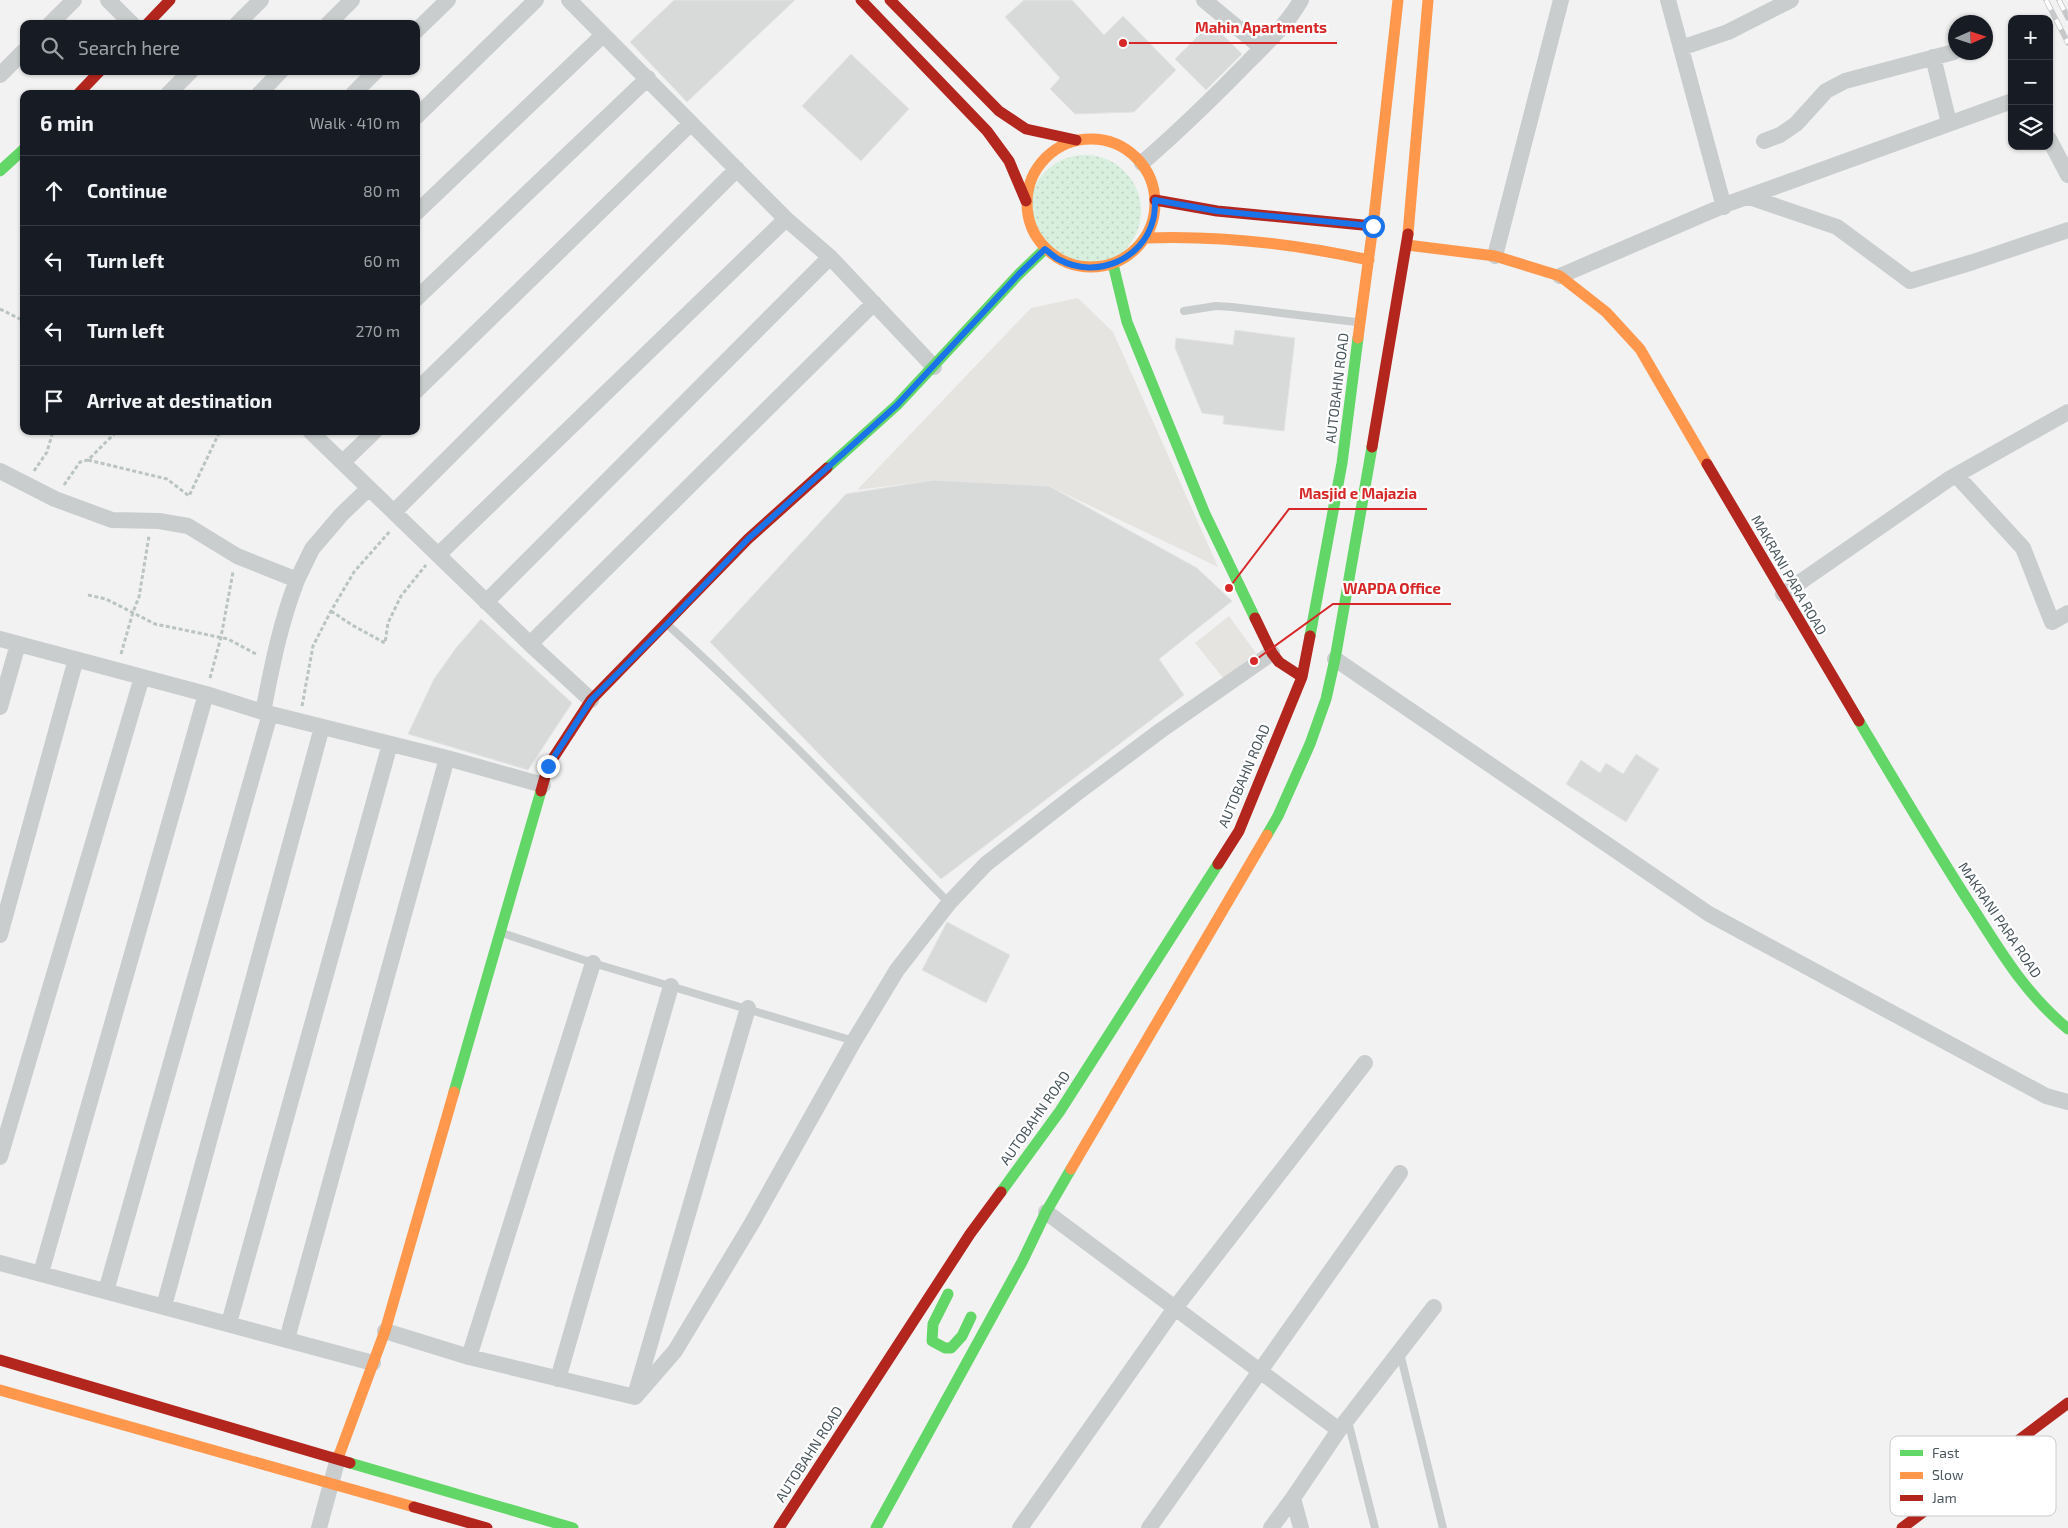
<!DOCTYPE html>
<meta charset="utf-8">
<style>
body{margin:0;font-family:"Exo 2",sans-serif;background:#242831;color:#f1f3f6}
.controls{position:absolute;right:15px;top:15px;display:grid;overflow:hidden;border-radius:10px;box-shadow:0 1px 4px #0004}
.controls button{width:45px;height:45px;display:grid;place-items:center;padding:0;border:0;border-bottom:1px solid #363941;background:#171b24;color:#f1f3f6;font:25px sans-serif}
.compass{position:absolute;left:1948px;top:15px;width:45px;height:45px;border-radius:50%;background:#171b24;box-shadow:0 1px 4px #0004;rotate:87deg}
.stop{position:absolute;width:15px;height:15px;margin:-11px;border:4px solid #1a73e8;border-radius:50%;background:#fff}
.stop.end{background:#1a73e8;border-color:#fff;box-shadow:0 1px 5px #0008}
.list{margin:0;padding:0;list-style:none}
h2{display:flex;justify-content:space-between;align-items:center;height:65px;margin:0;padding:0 20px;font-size:21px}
h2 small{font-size:16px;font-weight:400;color:#9ea1a6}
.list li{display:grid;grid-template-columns:32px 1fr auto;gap:15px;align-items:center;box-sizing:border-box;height:70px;padding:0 20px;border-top:1px solid #363941}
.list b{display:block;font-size:19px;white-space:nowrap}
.list em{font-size:16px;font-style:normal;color:#9ea1a6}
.icon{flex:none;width:28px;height:28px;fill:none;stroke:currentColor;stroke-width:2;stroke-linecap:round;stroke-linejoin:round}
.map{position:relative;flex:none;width:2068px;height:1528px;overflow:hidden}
.search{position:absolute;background:#171b24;box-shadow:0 1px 4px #0004;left:20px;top:20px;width:400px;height:55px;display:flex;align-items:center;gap:12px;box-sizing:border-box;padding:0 18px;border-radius:10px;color:#9ea1a6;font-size:19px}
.panel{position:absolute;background:#171b24;box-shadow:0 1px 4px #0004;left:20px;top:90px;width:400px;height:345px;border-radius:10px}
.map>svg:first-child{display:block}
.commercial{fill:#e6e4e0}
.grass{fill:url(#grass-dots)}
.building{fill:#d8dada;stroke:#e4e4e5}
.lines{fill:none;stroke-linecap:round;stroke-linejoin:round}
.path{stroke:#bac4c0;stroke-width:3;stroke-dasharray:4 2.5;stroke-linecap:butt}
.lane{stroke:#cacdce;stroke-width:8}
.street{stroke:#cacdce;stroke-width:16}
.fast{stroke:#63d668;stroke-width:11}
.slow{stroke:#ff974d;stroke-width:11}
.jam{stroke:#b3261e;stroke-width:11}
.rail-casing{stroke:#c6c8c9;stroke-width:5.5}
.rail{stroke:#fff;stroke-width:4;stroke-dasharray:11;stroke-linecap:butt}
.route{stroke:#1a73e8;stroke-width:6}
.labels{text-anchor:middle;stroke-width:4.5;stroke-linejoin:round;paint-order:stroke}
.street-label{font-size:14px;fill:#4a575d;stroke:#fff}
.key{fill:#fff;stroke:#c9cdce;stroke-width:1}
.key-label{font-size:14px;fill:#4a575d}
.leader{fill:none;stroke:#d62828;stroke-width:2}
.callout-dot{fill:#d62828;stroke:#fff;stroke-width:2}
.callout-label{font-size:15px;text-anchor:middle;font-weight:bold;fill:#d62828;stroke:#fff;stroke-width:4.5;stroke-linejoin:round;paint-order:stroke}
</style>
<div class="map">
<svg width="2068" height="1528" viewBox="0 0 2068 1528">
<defs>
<pattern id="grass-dots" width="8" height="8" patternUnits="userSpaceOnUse" patternTransform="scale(1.25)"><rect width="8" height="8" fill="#d8efde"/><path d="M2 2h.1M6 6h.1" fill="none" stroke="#bbcfc1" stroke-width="1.8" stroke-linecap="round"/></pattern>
</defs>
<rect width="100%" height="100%" fill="#f2f2f2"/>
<path class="commercial" d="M 1078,298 L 1113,332 L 1218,567 L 1049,486 L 934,480 L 857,490 L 1031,308 Z
M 1229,616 L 1256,653 L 1224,679 L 1195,643 Z"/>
<path class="grass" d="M1029 211a56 56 0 1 1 112 0a56 56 0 1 1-112 0Z"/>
<path class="building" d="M 674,0 L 795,0 L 687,102 L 630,42 Z
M 1024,0 L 1072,0 L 1104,35 L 1123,16 L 1176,70 L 1134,112 L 1075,114 L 1050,89 L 1060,78 L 1005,17 Z
M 1211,23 L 1242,54 L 1206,90 L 1175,59 Z
M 851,54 L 909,109 L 861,161 L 802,106 Z
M 1235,330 L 1295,338 L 1284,431 L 1223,424 L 1224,416 L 1202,413 L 1175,348 L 1176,338 L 1233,345 Z
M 934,480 L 1049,486 L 1197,568 L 1232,601 L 1159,659 L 1184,695 L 941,879 L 710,642 L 846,494 Z
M 481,619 L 572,703 L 528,770 L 408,734 L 434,679 L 456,648 Z
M 1636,754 L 1659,769 L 1626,822 L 1566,784 L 1581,760 L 1600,773 L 1606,763 L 1623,774 Z
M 947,922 L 1010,955 L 986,1003 L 922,970 Z"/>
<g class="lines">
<path class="path" d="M 0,309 L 24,321
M 88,460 L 167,479 L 189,496 L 220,431
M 34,471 L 47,452 L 53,431
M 64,485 L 80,462 L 88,460 L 117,431
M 88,595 L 106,599 L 155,624 L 228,639 L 258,655
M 331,611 L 352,625 L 385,643 L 388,623 L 401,596 L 426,565
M 121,654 L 133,612 L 139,597 L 149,536
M 210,678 L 221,637 L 233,572
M 302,706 L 313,646 L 331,611 L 354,572 L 391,530"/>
<path class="lane" d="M 1184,311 L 1216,306 L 1232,307 L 1356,322
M 669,626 C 766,714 857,809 949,903
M 502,933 L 593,963 L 854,1041
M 1400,1353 L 1443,1528
M 1348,1421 L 1375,1528"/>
<path class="street" d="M 108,0 L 132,24
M 569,0 L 786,219 L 830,257 L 934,367
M 1204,0 L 1262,48
M 1668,0 L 1724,207
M 50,24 L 74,0
M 237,24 L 261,0
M 328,24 L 352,0
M 416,31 L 448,0
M 1681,48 L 1728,32 L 1791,0
M 1933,57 L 1949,123
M 0,75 L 24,51
M 168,94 L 191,71
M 259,94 L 281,71
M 353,94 L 376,71
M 416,117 L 536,0
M 2049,139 L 2068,175
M 1764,141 L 1780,135 L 1796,124 L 1826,91 L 1845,81 L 1954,52
M 1142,163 C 1180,130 1213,98 1248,62 C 1267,43 1288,23 1301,0
M 1749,197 L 1837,227 L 1910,281 L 1973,262 L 2068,230
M 416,213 L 603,35
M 1495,256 L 1561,0
M 1560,276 L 1730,203 L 2012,101
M 416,299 L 648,78
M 416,391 L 690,124
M 310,431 L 530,644 L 591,700
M 343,462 L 375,431
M 0,471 L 55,499 L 112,520 L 159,521 L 188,526 L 237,556 L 297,580 L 312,549 L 341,515 L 369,488
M 1956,475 L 2023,548 L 2052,622 L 2068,613
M 394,512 L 737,169
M 438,555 L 786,219
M 1783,594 L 1949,479 L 2068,412
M 486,602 L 830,257
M 0,639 L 206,694 L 263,712 L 447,758 L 543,785
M 530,644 L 874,303
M 1335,659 L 1709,914 L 2046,1096 L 2068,1102
M 0,707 L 18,644
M 263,712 C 272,666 280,624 297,580
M 0,935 L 76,659
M 0,1157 L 142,677
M 1046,1212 L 1339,1430 L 1293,1498 L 1301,1528
M 0,1263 L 373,1363
M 41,1273 L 206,694
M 106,1291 L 270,714
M 164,1306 L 322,727
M 229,1323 L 390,744
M 385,1331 L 469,1357 L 635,1397 L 675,1351 L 752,1223 L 854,1041 L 897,970 L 949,903 L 986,864 L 1077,793 L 1160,731 L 1272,653
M 287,1339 L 447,758
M 469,1357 L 593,963
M 558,1379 L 671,986
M 636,1392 L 748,1008
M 1339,1430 L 1434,1307
M 319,1528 L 338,1458
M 1020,1528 L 1175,1308 L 1365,1063
M 1149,1528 L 1400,1173
M 1271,1528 L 1293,1498"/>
<path class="fast" d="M 0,171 L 24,149
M 1113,264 L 1127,322 L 1205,514 L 1255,618
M 827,468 L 897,405 L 1019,274 L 1045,249
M 1310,636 L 1342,463 L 1358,338
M 1859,721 C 1897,785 1935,850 1976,913 C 2003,956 2028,996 2068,1029
M 1267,835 L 1278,816 L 1310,744 L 1326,699 L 1335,659 L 1372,447
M 454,1092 L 541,791
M 1001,1192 L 1060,1111 L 1218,864
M 948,1294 L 933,1324 L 932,1341 L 945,1348 L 951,1348 L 962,1336 L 971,1317
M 350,1463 L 573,1528
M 876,1528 L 1022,1262 L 1046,1212 L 1071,1169"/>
<path class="slow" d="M1027 203a64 64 0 1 1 128 0a64 64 0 1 1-128 0Z
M 1408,234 L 1428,0
M 1145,238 C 1221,235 1295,244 1369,260
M 1407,245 L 1495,256 L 1560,276 L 1606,312 L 1640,349 L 1707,464
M 1358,338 L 1373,226 L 1398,0
M 1071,1169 L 1267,835
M 0,1390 L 414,1507
M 338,1458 L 385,1331 L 454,1092"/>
<path class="jam" d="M 861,0 L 987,131 L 1009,161 L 1026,201
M 890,0 L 999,111 L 1026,129 L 1076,140
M 147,24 L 170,0
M 78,94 L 100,71
M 1155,200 L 1217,211 L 1373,226
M 1372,447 L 1408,234
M 1707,464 L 1859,721
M 1255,618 L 1272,653 L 1279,662 L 1302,677
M 541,791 L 548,766 L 591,700 L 748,539 L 827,468
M 1218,864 L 1239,831 L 1302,677 L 1310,636
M 0,1360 L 350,1463
M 414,1507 L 487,1528
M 779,1528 L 970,1234 L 1001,1192
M 1902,1528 L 2068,1403"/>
<g class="rail-casing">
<path id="rail" d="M 2046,0 L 2068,43
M 2059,0 L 2068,18"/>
</g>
<use href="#rail" class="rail"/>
</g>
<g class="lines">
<path class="route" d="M 548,766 L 591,700 L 667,624 L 748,539 L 897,405 L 1019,274 L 1045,249 C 1050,253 1055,258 1060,260 C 1096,279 1143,260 1153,220 C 1155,214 1155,207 1155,200 L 1217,211 L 1373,226"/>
</g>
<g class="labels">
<g class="street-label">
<text transform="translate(1337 388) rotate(-83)" y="5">AUTOBAHN ROAD</text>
<text transform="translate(1789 575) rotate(60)" y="5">MAKRANI PARA ROAD</text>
<text transform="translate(1244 776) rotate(-67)" y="5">AUTOBAHN ROAD</text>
<text transform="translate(2000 920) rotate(56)" y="5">MAKRANI PARA ROAD</text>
<text transform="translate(1035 1118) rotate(-55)" y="5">AUTOBAHN ROAD</text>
<text transform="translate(809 1454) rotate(-57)" y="5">AUTOBAHN ROAD</text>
</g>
</g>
<rect x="1890" y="1436" width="166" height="80" rx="8" class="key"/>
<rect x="1900" y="1450" width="23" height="6" fill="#63d668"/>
<rect x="1900" y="1472" width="23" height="7" fill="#ff974d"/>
<rect x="1900" y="1495" width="23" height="6" fill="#b3261e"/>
<g class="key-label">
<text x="1932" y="1458">Fast</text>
<text x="1932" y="1480">Slow</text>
<text x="1932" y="1503">Jam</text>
</g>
<path class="leader" d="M1123 43L1184 43H1337M1229 588L1289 509H1427M1254 661L1333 604H1451"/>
<g class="callout-dot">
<circle cx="1123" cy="43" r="5"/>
<circle cx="1229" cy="588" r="5"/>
<circle cx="1254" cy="661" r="5"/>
</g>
<g class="callout-label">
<text x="1261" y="33">Mahin Apartments</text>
<text x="1358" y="499">Masjid e Majazia</text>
<text x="1392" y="594">WAPDA Office</text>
</g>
</svg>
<div class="controls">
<button>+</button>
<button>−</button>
<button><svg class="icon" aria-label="layers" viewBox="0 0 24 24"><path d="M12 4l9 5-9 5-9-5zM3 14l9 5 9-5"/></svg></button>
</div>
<svg class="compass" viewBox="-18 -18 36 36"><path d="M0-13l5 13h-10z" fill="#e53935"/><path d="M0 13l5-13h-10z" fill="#9ea1a6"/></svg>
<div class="stop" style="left:1373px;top:226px"></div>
<div class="stop end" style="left:548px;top:766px"></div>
<div class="search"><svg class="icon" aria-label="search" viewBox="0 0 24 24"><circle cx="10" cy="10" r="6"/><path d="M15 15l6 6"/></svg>Search here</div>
<section class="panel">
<h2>6 min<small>Walk · 410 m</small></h2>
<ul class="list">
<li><svg class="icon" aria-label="ahead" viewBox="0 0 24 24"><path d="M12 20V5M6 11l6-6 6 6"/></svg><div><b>Continue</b></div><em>80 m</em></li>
<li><svg class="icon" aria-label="left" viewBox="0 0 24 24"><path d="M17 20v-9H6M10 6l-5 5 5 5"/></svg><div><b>Turn left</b></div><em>60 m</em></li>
<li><svg class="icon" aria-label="left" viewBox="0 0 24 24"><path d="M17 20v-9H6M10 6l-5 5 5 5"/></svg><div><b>Turn left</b></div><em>270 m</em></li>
<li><svg class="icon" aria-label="arrive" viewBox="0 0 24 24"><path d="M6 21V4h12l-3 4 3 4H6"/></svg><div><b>Arrive at destination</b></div></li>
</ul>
</section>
</div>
